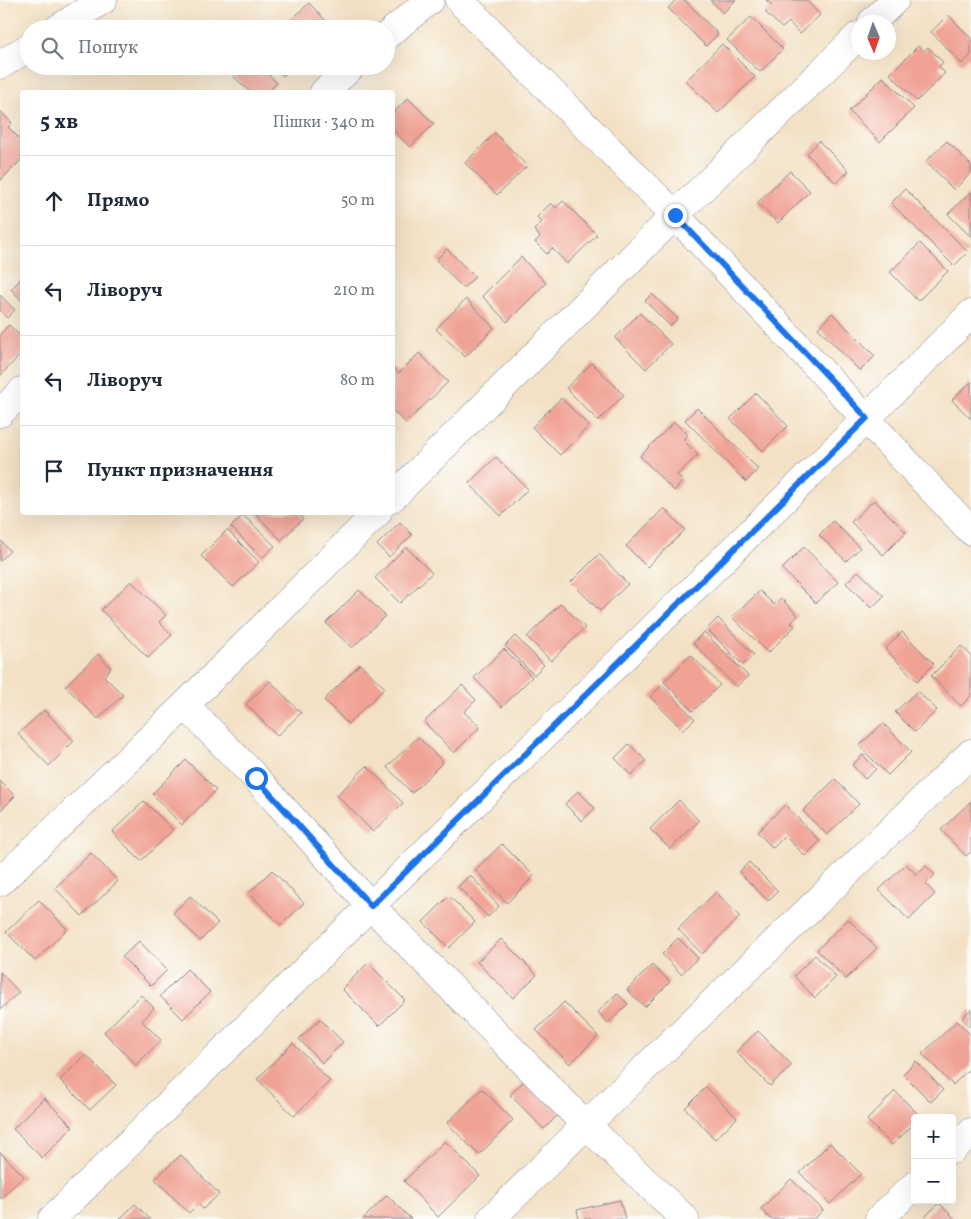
<!DOCTYPE html>
<html lang="uk">
<meta charset="utf-8">
<style>
body{margin:0;font-family:Vollkorn,serif;background:#f2f2f3;color:#1f2937}
.controls{position:absolute;right:15px;bottom:15px;display:grid;overflow:hidden;border-radius:5px;box-shadow:0 5px 20px #0002}
.controls button{width:45px;height:45px;display:grid;place-items:center;padding:0;border:0;border-bottom:1px solid #e0e1e3;background:#fff;color:#1f2937;font:25px sans-serif}
.compass{position:absolute;left:851px;top:15px;width:45px;height:45px;border-radius:50%;background:#fff;box-shadow:0 5px 20px #0002;rotate:178deg}
.stop{position:absolute;width:15px;height:15px;margin:-11px;border:4px solid #1a73e8;border-radius:50%;background:#fff}
.stop.end{background:#1a73e8;border-color:#fff;box-shadow:0 1px 5px #0008}
.list{margin:0;padding:0;list-style:none}
h2{display:flex;justify-content:space-between;align-items:center;height:65px;margin:0;padding:0 20px;font-size:21px}
h2 small{font-size:16px;font-weight:400;color:#747a83}
.list li{display:grid;grid-template-columns:32px 1fr auto;gap:15px;align-items:center;box-sizing:border-box;height:90px;padding:0 20px;border-top:1px solid #e0e1e3}
.list b{display:block;font-size:19px;white-space:nowrap}
.list em{font-size:16px;font-style:normal;color:#747a83}
.icon{flex:none;width:28px;height:28px;fill:none;stroke:currentColor;stroke-width:2;stroke-linecap:round;stroke-linejoin:round}
.map{position:relative;flex:none;width:971px;height:1219px;overflow:hidden}
.search{position:absolute;background:#fff;box-shadow:0 5px 20px #0002;left:20px;top:20px;width:375px;height:55px;display:flex;align-items:center;gap:12px;box-sizing:border-box;padding:0 18px;border-radius:28px;color:#747a83;font-size:19px}
.panel{position:absolute;background:#fff;box-shadow:0 5px 20px #0002;left:20px;top:90px;width:375px;height:425px;border-radius:5px}
.map>svg:first-child{display:block}
.building{fill:#f0a294}
.lines{fill:none;stroke-linecap:round;stroke-linejoin:round}
.minor-casing{stroke:#878892;stroke-width:29}
.major-casing{stroke:#878892;stroke-width:29}
.minor{stroke:#fff;stroke-width:28}
.major{stroke:#fff;stroke-width:28}
.route{stroke:#1a73e8;stroke-width:6}
</style>
<div class="map">
<svg width="971" height="1219" viewBox="0 0 971 1219">
<rect width="100%" height="100%" fill="#fdfcf7"/>
<filter id="ink" filterUnits="userSpaceOnUse"><feTurbulence type="fractalNoise" baseFrequency=".02" numOctaves="2"/><feDisplacementMap in="SourceGraphic" scale="10" xChannelSelector="R" yChannelSelector="G"/><feConvolveMatrix kernelMatrix="1 2 1 2 8 2 1 2 1" color-interpolation-filters="sRGB"/></filter>
<filter id="wash" filterUnits="userSpaceOnUse"><feTurbulence type="fractalNoise" baseFrequency=".0096" numOctaves="4" result="noise"/><feDisplacementMap in="SourceGraphic" scale="20" xChannelSelector="R" yChannelSelector="G"/><feGaussianBlur stdDeviation="1.12" result="paint"/><feColorMatrix in="noise" values="0 0 0 0 0 0 0 0 0 0 0 0 0 0 0 0 0 1.4 0 .05"/><feComposite in="paint" operator="in"/></filter>
<g filter="url(#wash)">
<rect width="100%" height="100%" fill="#f3e1c5"/>
<g id="blocks">
<path class="building" d="M 676,0 L 685,0 L 718,34 L 706,46 L 668,8 Z
M 710,0 L 736,0 L 723,13 Z
M 766,0 L 806,0 L 820,15 L 800,34 L 789,22 L 782,28 L 765,12 L 772,5 Z
M 309,3 L 334,29 L 290,29 L 286,25 Z
M 948,15 L 971,38 L 971,55 L 962,64 L 931,32 Z
M 751,17 L 783,49 L 760,72 L 727,40 Z
M 722,44 L 755,77 L 718,113 L 686,81 Z
M 918,46 L 924,51 L 928,47 L 943,62 L 939,67 L 945,73 L 917,101 L 890,74 Z
M 229,66 L 260,66 L 277,83 L 268,92 L 250,92 L 226,69 Z
M 272,66 L 293,66 L 283,76 Z
M 883,77 L 914,108 L 880,142 L 849,111 Z
M 408,98 L 434,124 L 410,147 L 392,129 L 392,114 Z
M 0,111 L 12,123 L 8,127 L 22,141 L 22,159 L 0,181 Z
M 495,133 L 527,166 L 497,195 L 465,163 Z
M 819,141 L 849,171 L 836,183 L 807,154 Z
M 947,141 L 971,165 L 971,173 L 954,190 L 926,161 Z
M 790,171 L 810,191 L 778,223 L 757,203 Z
M 905,189 L 968,252 L 954,266 L 891,203 Z
M 971,192 L 971,237 L 948,214 Z
M 563,201 L 597,235 L 567,264 L 552,248 L 547,254 L 535,242 L 540,237 L 534,230 L 542,222 L 537,217 L 551,203 L 556,208 Z
M 920,243 L 948,271 L 918,301 L 890,272 Z
M 447,249 L 475,277 L 463,288 L 436,260 Z
M 521,257 L 546,283 L 507,322 L 482,296 Z
M 22,278 L 22,301 L 11,289 Z
M 652,294 L 678,319 L 670,326 L 645,301 Z
M 0,295 L 15,310 L 7,318 L 0,311 Z
M 466,299 L 494,328 L 465,357 L 436,329 Z
M 640,313 L 671,344 L 646,369 L 615,338 Z
M 832,313 L 875,356 L 860,371 L 818,328 Z
M 9,325 L 22,338 L 22,353 L 0,376 L 0,334 Z
M 419,353 L 448,382 L 406,423 L 392,410 L 392,367 L 399,373 Z
M 592,363 L 624,395 L 598,421 L 566,388 Z
M 971,382 L 971,419 L 952,400 Z
M 756,393 L 788,426 L 763,451 L 730,419 Z
M 561,398 L 589,426 L 560,455 L 532,427 Z
M 697,408 L 758,469 L 746,482 L 685,420 Z
M 674,422 L 688,435 L 683,440 L 698,455 L 677,475 L 683,481 L 674,491 L 640,456 Z
M 496,457 L 528,489 L 501,516 L 469,483 Z
M 874,500 L 906,532 L 883,555 L 851,522 Z
M 664,508 L 685,530 L 647,567 L 626,546 Z
M 258,512 L 297,512 L 303,519 L 281,540 L 256,514 Z
M 243,515 L 275,546 L 262,558 L 231,527 Z
M 833,521 L 860,548 L 846,561 L 819,535 Z
M 400,522 L 412,535 L 389,557 L 377,545 Z
M 227,530 L 259,562 L 233,587 L 201,556 Z
M 0,540 L 10,551 L 0,561 Z
M 406,547 L 432,573 L 400,603 L 375,578 Z
M 804,547 L 838,582 L 816,603 L 782,569 Z
M 599,554 L 628,584 L 600,611 L 571,582 Z
M 858,571 L 884,596 L 871,608 L 846,583 Z
M 131,581 L 166,615 L 159,622 L 172,635 L 148,658 L 101,610 Z
M 359,590 L 385,616 L 352,648 L 326,623 Z
M 760,591 L 774,605 L 781,598 L 798,616 L 791,623 L 795,626 L 768,653 L 732,617 Z
M 561,603 L 585,628 L 551,661 L 527,637 Z
M 718,618 L 754,655 L 743,665 L 707,629 Z
M 704,632 L 748,676 L 736,687 L 693,643 Z
M 902,632 L 934,664 L 917,681 L 885,649 Z
M 515,636 L 544,665 L 534,675 L 505,646 Z
M 961,646 L 971,655 L 971,696 L 961,706 L 931,676 Z
M 504,649 L 532,677 L 502,707 L 474,678 Z
M 98,654 L 111,668 L 104,676 L 123,695 L 98,719 L 65,686 Z
M 691,655 L 720,685 L 693,711 L 664,682 Z
M 360,664 L 385,688 L 348,724 L 324,700 Z
M 270,681 L 301,713 L 277,736 L 246,704 Z
M 462,685 L 476,700 L 464,712 L 480,727 L 454,753 L 424,722 Z
M 662,685 L 695,719 L 683,730 L 650,697 Z
M 917,691 L 937,710 L 915,732 L 895,712 Z
M 44,710 L 74,741 L 49,766 L 18,734 Z
M 883,723 L 911,752 L 888,775 L 859,746 Z
M 418,737 L 443,762 L 412,793 L 387,767 Z
M 629,744 L 646,761 L 631,775 L 615,758 Z
M 863,755 L 876,769 L 865,779 L 852,765 Z
M 186,760 L 216,790 L 182,825 L 152,794 Z
M 367,766 L 403,803 L 373,832 L 337,795 Z
M 835,779 L 859,804 L 827,835 L 803,811 Z
M 0,781 L 15,796 L 0,811 Z
M 578,791 L 595,808 L 582,821 L 565,804 Z
M 679,800 L 699,821 L 670,849 L 650,829 Z
M 144,801 L 173,830 L 141,861 L 112,832 Z
M 971,801 L 971,852 L 966,856 L 941,830 Z
M 785,805 L 820,841 L 805,856 L 785,836 L 773,848 L 757,832 Z
M 502,844 L 534,876 L 507,903 L 475,870 Z
M 91,853 L 118,881 L 82,916 L 55,888 Z
M 749,862 L 778,891 L 768,901 L 739,872 Z
M 906,864 L 917,875 L 926,866 L 935,875 L 926,884 L 935,894 L 909,920 L 879,890 Z
M 272,870 L 304,903 L 281,925 L 249,893 Z
M 470,875 L 499,906 L 488,917 L 458,887 Z
M 716,892 L 740,917 L 702,954 L 678,929 Z
M 190,896 L 218,923 L 200,941 L 173,913 Z
M 449,896 L 475,922 L 449,948 L 423,922 Z
M 39,900 L 67,929 L 35,961 L 6,932 Z
M 848,919 L 877,948 L 846,979 L 817,950 Z
M 678,938 L 698,958 L 681,974 L 662,954 Z
M 501,939 L 537,975 L 513,998 L 477,962 Z
M 139,941 L 167,970 L 151,986 L 122,957 Z
M 815,955 L 836,977 L 815,998 L 794,976 Z
M 368,963 L 405,1000 L 379,1026 L 342,989 Z
M 652,965 L 670,982 L 645,1007 L 627,990 Z
M 187,969 L 210,992 L 183,1019 L 160,996 Z
M 0,972 L 19,992 L 0,1010 Z
M 617,993 L 628,1004 L 608,1023 L 598,1012 Z
M 141,995 L 154,1008 L 142,1021 L 161,1040 L 136,1065 L 104,1032 Z
M 564,1002 L 598,1036 L 570,1064 L 536,1030 Z
M 971,1009 L 971,1028 L 962,1018 Z
M 320,1019 L 343,1042 L 322,1063 L 299,1039 Z
M 957,1021 L 971,1035 L 971,1067 L 953,1085 L 922,1054 Z
M 758,1031 L 792,1065 L 770,1086 L 736,1052 Z
M 293,1043 L 330,1081 L 294,1116 L 257,1079 Z
M 86,1055 L 116,1085 L 90,1110 L 60,1080 Z
M 916,1061 L 943,1090 L 931,1102 L 903,1074 Z
M 526,1079 L 560,1113 L 544,1129 L 510,1095 Z
M 706,1087 L 737,1118 L 715,1139 L 685,1108 Z
M 482,1089 L 513,1120 L 479,1155 L 447,1123 Z
M 895,1091 L 922,1118 L 915,1118 L 915,1123 L 892,1145 L 867,1120 Z
M 44,1098 L 73,1127 L 42,1158 L 13,1129 Z
M 445,1141 L 480,1176 L 438,1217 L 404,1181 Z
M 830,1143 L 861,1174 L 830,1204 L 800,1173 Z
M 0,1152 L 24,1176 L 0,1199 Z
M 181,1155 L 219,1194 L 203,1209 L 198,1204 L 189,1213 L 155,1179 Z
M 791,1179 L 823,1210 L 814,1219 L 770,1219 L 761,1209 Z
M 387,1195 L 411,1219 L 363,1219 Z
M 620,1200 L 625,1219 L 579,1219 L 577,1210 Z
M 939,1203 L 955,1219 L 923,1219 Z
M 135,1204 L 150,1219 L 120,1219 Z"/>
</g>
</g>
<g filter="url(#ink)">
<use href="#blocks" fill-opacity="0" stroke="#878892" stroke-width="1"/>
<g class="lines">
<g class="minor-casing">
<path id="minor" d="M 872,22 L 895,0
M 57,29 L 103,0
M 0,65 L 29,47
M 392,498 L 675,215 L 858,36
M 185,705 L 256,778 L 371,906 L 586,1125 L 685,1219
M 0,882 L 185,705 L 378,512
M 952,1150 L 971,1132
M 52,1219 L 867,418 L 971,314
M 491,1219 L 586,1125 L 971,753
M 879,1219 L 915,1185"/>
</g>
<g class="major-casing">
<path id="major" d="M 459,0 L 675,215 L 971,531
M 386,36 L 430,0
M 324,92 L 352,66
M 0,413 L 22,391"/>
</g>
<use href="#minor" class="minor"/>
<use href="#major" class="major"/>
</g>
</g>
<g class="lines" filter="url(#ink)">
<path class="route" d="M 256,778 L 371,906 L 867,418 L 675,215"/>
</g>
</svg>
<div class="controls">
<button>+</button>
<button>−</button>
</div>
<svg class="compass" viewBox="-18 -18 36 36"><path d="M0-13l5 13h-10z" fill="#e53935"/><path d="M0 13l5-13h-10z" fill="#747a83"/></svg>
<div class="stop" style="left:256px;top:778px"></div>
<div class="stop end" style="left:675px;top:215px"></div>
<div class="search"><svg class="icon" aria-label="search" viewBox="0 0 24 24"><circle cx="10" cy="10" r="6"/><path d="M15 15l6 6"/></svg>Пошук</div>
<section class="panel">
<h2>5 хв<small>Пішки · 340 m</small></h2>
<ul class="list">
<li><svg class="icon" aria-label="ahead" viewBox="0 0 24 24"><path d="M12 20V5M6 11l6-6 6 6"/></svg><div><b>Прямо</b></div><em>50 m</em></li>
<li><svg class="icon" aria-label="left" viewBox="0 0 24 24"><path d="M17 20v-9H6M10 6l-5 5 5 5"/></svg><div><b>Ліворуч</b></div><em>210 m</em></li>
<li><svg class="icon" aria-label="left" viewBox="0 0 24 24"><path d="M17 20v-9H6M10 6l-5 5 5 5"/></svg><div><b>Ліворуч</b></div><em>80 m</em></li>
<li><svg class="icon" aria-label="arrive" viewBox="0 0 24 24"><path d="M6 21V4h12l-3 4 3 4H6"/></svg><div><b>Пункт призначення</b></div></li>
</ul>
</section>
</div>
